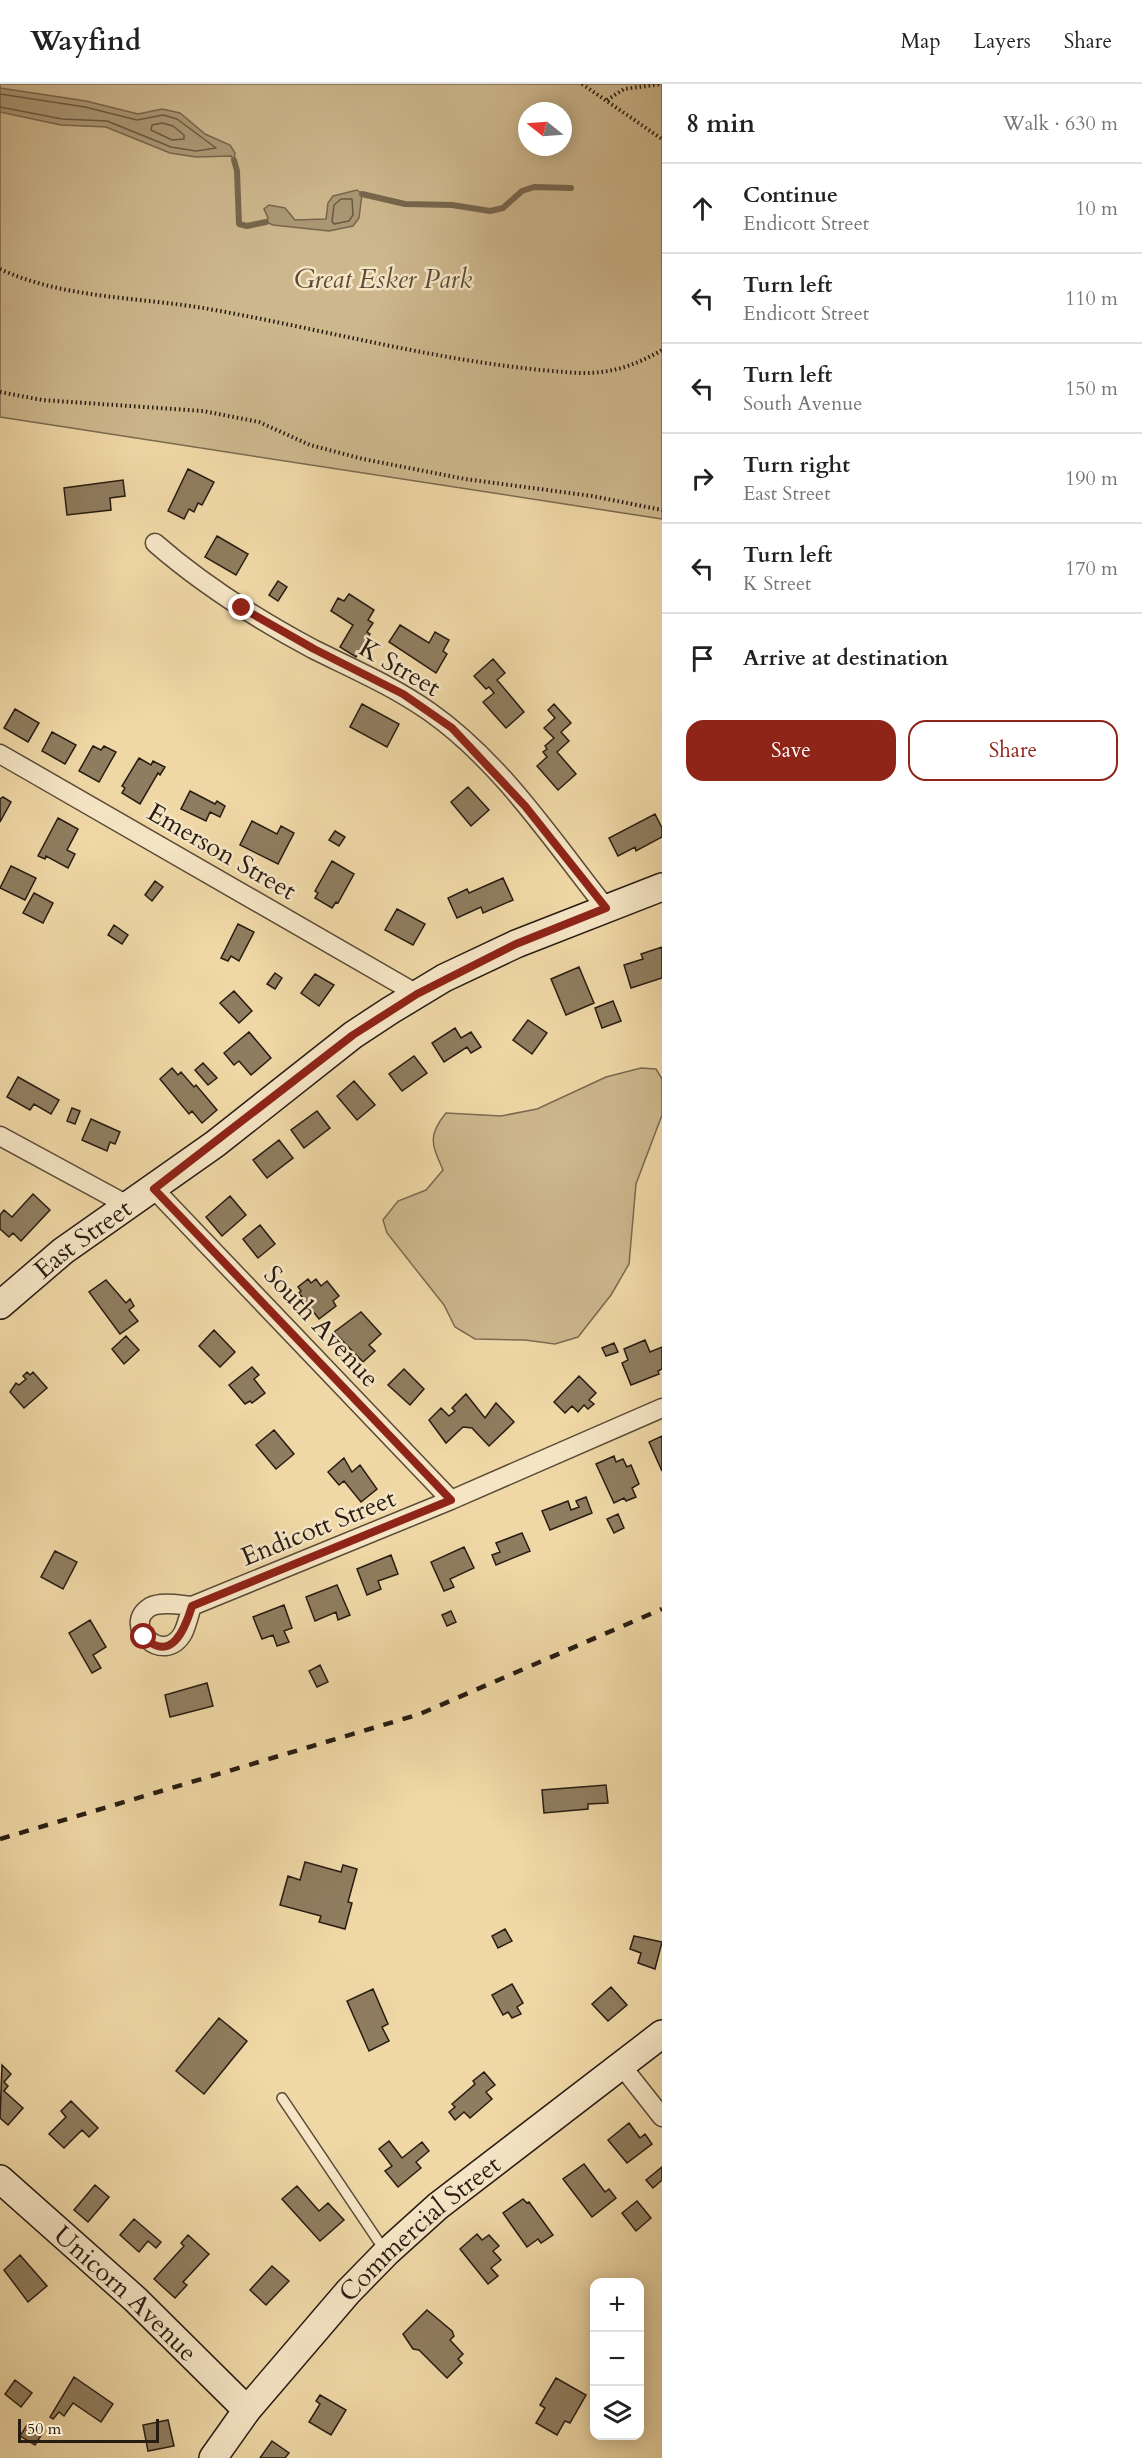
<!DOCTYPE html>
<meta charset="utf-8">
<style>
body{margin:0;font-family:Cardo,serif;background:#f2f2f2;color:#222}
.controls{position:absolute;right:18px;bottom:18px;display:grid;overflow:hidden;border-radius:12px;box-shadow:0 3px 15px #0003}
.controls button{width:54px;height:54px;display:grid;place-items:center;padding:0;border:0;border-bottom:2px solid #e0e0e0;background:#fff;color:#222;font:30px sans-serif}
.compass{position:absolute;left:518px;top:18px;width:54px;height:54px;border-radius:50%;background:#fff;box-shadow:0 3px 15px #0003;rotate:287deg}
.scale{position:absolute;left:18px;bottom:15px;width:141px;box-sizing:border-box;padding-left:6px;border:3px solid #281c12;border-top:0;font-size:16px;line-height:21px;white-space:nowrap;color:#281c12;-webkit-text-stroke:4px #f5e5c5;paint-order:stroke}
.stop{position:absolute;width:18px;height:18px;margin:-14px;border:4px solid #8f2418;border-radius:50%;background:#fff}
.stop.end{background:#8f2418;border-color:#fff;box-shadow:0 2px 6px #0008}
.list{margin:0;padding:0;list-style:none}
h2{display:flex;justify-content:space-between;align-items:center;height:78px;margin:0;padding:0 24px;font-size:26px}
h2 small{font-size:20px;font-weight:400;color:#767676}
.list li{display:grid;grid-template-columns:39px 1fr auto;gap:18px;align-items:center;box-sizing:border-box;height:90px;padding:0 24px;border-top:2px solid #e0e0e0}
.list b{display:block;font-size:22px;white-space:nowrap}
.list p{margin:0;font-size:20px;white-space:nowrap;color:#767676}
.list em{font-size:20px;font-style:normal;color:#767676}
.actions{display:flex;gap:12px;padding:18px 24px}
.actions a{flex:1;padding:14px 0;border:2px solid #8f2418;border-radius:18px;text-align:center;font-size:21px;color:#8f2418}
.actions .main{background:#8f2418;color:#fff}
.icon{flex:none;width:33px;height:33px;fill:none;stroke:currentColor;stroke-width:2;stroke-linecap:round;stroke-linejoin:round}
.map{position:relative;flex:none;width:662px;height:2374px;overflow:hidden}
header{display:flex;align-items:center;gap:36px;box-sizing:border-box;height:84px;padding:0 30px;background:#fff;border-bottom:2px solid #e0e0e0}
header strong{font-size:28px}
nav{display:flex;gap:33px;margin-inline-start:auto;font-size:21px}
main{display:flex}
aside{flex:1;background:#fff}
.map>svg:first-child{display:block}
.green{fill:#cdb78d;stroke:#7a6a50;stroke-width:1.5;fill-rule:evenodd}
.water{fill:#ab9774;stroke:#77664d;stroke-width:1.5}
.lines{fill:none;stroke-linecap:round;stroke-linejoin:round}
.shore{stroke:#6a5a43;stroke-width:1.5}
.stream{stroke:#77664d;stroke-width:6}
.building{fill:#8f7d5f;stroke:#281c12;stroke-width:1.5}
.lane-casing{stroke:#5a4b37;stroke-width:12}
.street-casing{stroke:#5a4b37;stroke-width:21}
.secondary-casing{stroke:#281c12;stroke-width:30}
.path{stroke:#281c12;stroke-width:4;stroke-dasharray:1.5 3;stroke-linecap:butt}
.lane{stroke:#f5e5c5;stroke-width:9}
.street{stroke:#f5e5c5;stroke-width:18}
.secondary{stroke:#f5e5c5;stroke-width:27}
.rail{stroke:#281c12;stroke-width:4.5;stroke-dasharray:10 10;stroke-linecap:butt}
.route{stroke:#8f2418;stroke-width:8}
.labels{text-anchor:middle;stroke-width:5;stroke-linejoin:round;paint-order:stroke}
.park-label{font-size:26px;font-style:italic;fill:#5a4a37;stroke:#f5e5c5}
.street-label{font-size:26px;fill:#281c12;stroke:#f5e5c5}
</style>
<header>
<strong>Wayfind</strong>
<nav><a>Map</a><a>Layers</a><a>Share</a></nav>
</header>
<main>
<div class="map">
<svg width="662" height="2374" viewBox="0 0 662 2374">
<rect width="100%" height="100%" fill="#efd7a6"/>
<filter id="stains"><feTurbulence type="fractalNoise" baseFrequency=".00333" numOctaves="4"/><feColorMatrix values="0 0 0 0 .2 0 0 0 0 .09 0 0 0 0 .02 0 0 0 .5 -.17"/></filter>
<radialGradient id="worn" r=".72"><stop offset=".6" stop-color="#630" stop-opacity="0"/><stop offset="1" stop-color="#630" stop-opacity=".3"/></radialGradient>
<path class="green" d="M 0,0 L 662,0 L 662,435 L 0,333 ZM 527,27 L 563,27 L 563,63 L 527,63 Z
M 641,984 L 656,985 L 662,995 L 662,1031 L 636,1100 L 629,1180 L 611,1211 L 578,1253 L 555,1260 L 525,1256 L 475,1255 L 455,1243 L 444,1221 L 387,1149 L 383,1136 L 398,1117 L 426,1106 L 443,1086 C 432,1061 427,1052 446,1029 L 501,1032 L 537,1025 L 606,993 Z"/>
<path class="water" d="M 0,4 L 86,17 L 138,30 L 162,25 L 180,29 L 205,50 L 230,61 L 235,69 L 234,76 L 231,72 L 196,73 L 170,69 L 106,43 L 61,41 L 0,28 Z
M 357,106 L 362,110 L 359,134 L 353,142 L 329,147 L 273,141 L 266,138 L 268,134 L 264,125 L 269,121 L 285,124 L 295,136 L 326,135 L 328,119 L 333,112 Z"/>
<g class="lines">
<path class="shore" d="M 0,10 L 85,23 L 137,36 L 163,31 L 177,35 L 216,64 L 196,67 L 171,63 L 107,37 L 62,35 L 0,23
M 162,39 L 173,42 L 184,51 L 184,55 L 172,56 L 151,46 L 152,41 Z
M 341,115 L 352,115 L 353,131 L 349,137 L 334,140 L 332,137 L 334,121 Z"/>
<path class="stream" d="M 234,76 L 237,87 L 239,140 L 247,142 L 266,138
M 362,110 L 405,120 L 452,121 L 490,127 L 503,124 L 522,107 L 534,103 L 571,104"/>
</g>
<path class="building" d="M 188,385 L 214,398 L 202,421 L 198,419 L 194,428 L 189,425 L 184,435 L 168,427 Z
M 123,396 L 125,412 L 110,414 L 111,426 L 67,431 L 64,404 Z
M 217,452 L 248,470 L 236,491 L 205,473 Z
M 278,497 L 287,503 L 278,517 L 269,511 Z
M 349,510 L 374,526 L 368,536 L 373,539 L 367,548 L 370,550 L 356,573 L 340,563 L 353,541 L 331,527 L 338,514 L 344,517 Z
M 400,541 L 429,559 L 435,548 L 449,556 L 443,567 L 447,570 L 436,589 L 389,558 Z
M 493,575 L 505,589 L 497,596 L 524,628 L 506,644 L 483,618 L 494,609 L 489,603 L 486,605 L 474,592 Z
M 362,620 L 399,640 L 387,663 L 350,643 Z
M 554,620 L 571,639 L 561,648 L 569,657 L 557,668 L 576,690 L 558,706 L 537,682 L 547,673 L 543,668 L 547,665 L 545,662 L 554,654 L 544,644 L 555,634 L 548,626 Z
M 15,625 L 39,639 L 28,658 L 4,644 Z
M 52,648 L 76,661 L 65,680 L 42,667 Z
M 93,662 L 101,666 L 104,662 L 116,668 L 99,698 L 79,687 Z
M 139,674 L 151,681 L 153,677 L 165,683 L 160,691 L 158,689 L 140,720 L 122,709 L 125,704 L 122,702 Z
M 468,703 L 489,726 L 471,742 L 451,718 Z
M 190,707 L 215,720 L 217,717 L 225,722 L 220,733 L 210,728 L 206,737 L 181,725 Z
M 3,713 L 11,718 L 0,738 L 0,715 Z
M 655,730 L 662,744 L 662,753 L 636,767 L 635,763 L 618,772 L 609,754 Z
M 58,734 L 78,745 L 67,766 L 75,770 L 68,784 L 46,772 L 45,775 L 38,772 Z
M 252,737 L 277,750 L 281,742 L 294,749 L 278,780 L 240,761 Z
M 335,747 L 345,753 L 339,762 L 329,756 Z
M 332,777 L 354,790 L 338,819 L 336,818 L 332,824 L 315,814 L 318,809 L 315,807 Z
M 11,782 L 36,794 L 25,816 L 0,804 Z
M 503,794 L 513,816 L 483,829 L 481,823 L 457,834 L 448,814 L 467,805 L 469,809 Z
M 155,797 L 163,803 L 152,817 L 145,811 Z
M 34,809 L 53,819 L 43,839 L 23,829 Z
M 397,825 L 425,840 L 413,861 L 385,846 Z
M 238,840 L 254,848 L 239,877 L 231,872 L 228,877 L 221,874 Z
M 114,841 L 128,851 L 122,860 L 108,851 Z
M 662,863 L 662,894 L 631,904 L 624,881 L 643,875 L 641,870 Z
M 579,883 L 594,919 L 566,931 L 551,895 Z
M 275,889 L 282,894 L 275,905 L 267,900 Z
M 315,890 L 334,901 L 319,922 L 301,909 Z
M 234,907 L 252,927 L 239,939 L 220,919 Z
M 613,917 L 621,937 L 602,944 L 595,924 Z
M 528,936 L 547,949 L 532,970 L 513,956 Z
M 455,944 L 461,954 L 471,948 L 481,963 L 471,969 L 467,963 L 444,978 L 432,959 Z
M 249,948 L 271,974 L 251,991 L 239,977 L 234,981 L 224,969 Z
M 414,972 L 427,989 L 402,1007 L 389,990 Z
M 203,979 L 217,994 L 208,1001 L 195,986 Z
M 172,984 L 178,991 L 181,988 L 194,1003 L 196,1001 L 217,1026 L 202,1039 L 192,1027 L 189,1030 L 160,995 Z
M 18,993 L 59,1016 L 51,1030 L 34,1020 L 30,1026 L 7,1013 Z
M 354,997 L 375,1021 L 357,1036 L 337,1012 Z
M 72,1024 L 80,1027 L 75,1040 L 67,1037 Z
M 317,1027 L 330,1044 L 304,1064 L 291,1046 Z
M 91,1035 L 120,1048 L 115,1060 L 110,1058 L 107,1067 L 82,1056 Z
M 279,1056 L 293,1074 L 267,1094 L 253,1076 Z
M 33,1110 L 50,1126 L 21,1157 L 13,1149 L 9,1153 L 0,1145 L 0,1131 L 4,1126 L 12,1133 Z
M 230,1112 L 246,1131 L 222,1152 L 206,1133 Z
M 260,1141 L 275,1160 L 258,1174 L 243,1155 Z
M 308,1195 L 311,1199 L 316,1195 L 321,1202 L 327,1197 L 339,1212 L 333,1217 L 336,1222 L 319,1235 L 299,1209 L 301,1207 L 298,1203 Z
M 106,1196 L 126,1219 L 130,1215 L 134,1222 L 129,1226 L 138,1237 L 120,1250 L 89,1208 Z
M 361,1228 L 381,1250 L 369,1261 L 375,1267 L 363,1278 L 334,1248 Z
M 214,1246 L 235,1268 L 220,1283 L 199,1262 Z
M 126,1252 L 139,1266 L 124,1280 L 112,1265 Z
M 645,1256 L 650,1268 L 662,1263 L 662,1285 L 658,1287 L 659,1290 L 631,1301 L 622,1279 L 628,1276 L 624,1265 Z
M 614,1259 L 618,1268 L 606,1272 L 602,1264 Z
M 252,1283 L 259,1291 L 254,1295 L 265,1309 L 252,1319 L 250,1317 L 245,1320 L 229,1301 Z
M 404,1285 L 424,1305 L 410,1321 L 388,1301 Z
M 27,1288 L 30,1291 L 33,1288 L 47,1304 L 24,1324 L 10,1308 L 16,1299 L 19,1301 L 26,1295 L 23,1292 Z
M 579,1292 L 596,1309 L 589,1316 L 594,1320 L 588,1325 L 584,1321 L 578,1328 L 572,1322 L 565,1329 L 554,1318 Z
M 466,1310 L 485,1334 L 496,1319 L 514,1338 L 489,1362 L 472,1344 L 463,1343 L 446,1359 L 429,1336 L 441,1324 L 449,1332 L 455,1327 L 452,1324 Z
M 274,1346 L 294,1370 L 276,1385 L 256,1361 Z
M 662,1352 L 662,1387 L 649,1358 Z
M 614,1372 L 616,1378 L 623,1375 L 627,1383 L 631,1381 L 639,1400 L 632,1404 L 636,1413 L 626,1417 L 624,1414 L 614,1419 L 596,1380 Z
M 344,1374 L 352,1388 L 360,1381 L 377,1405 L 361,1418 L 344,1397 L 339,1401 L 328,1388 Z
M 586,1413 L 592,1429 L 550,1446 L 542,1427 L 568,1417 L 571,1426 L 579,1423 L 576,1417 Z
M 618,1430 L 624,1444 L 614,1449 L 607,1435 Z
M 522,1449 L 530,1467 L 496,1481 L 492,1471 L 500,1468 L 496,1459 Z
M 464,1463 L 474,1484 L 450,1495 L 454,1503 L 444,1507 L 431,1478 Z
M 55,1467 L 77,1478 L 63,1505 L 41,1493 Z
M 391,1471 L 398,1490 L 378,1497 L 381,1505 L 367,1511 L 357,1485 Z
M 337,1501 L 350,1531 L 338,1536 L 336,1528 L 315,1537 L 306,1513 Z
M 284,1521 L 292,1544 L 284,1547 L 289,1558 L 277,1562 L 273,1551 L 262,1555 L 253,1533 Z
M 451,1527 L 456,1538 L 447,1542 L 442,1531 Z
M 90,1536 L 106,1563 L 93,1571 L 101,1584 L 92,1589 L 69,1549 Z
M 320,1581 L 328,1598 L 317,1603 L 309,1587 Z
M 207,1599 L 213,1622 L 170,1633 L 165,1611 Z
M 606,1701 L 608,1719 L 588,1720 L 588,1725 L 544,1729 L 542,1706 Z
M 305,1778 L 341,1788 L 343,1781 L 357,1785 L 348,1818 L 352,1819 L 345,1845 L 319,1838 L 321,1832 L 280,1821 L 288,1792 L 300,1796 Z
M 505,1845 L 512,1857 L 498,1864 L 492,1852 Z
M 634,1852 L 662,1858 L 655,1885 L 638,1879 L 641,1869 L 630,1865 Z
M 512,1900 L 523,1919 L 517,1923 L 521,1930 L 512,1934 L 508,1928 L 503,1931 L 492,1911 Z
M 611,1903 L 627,1921 L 608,1937 L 592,1920 Z
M 373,1905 L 388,1940 L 382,1943 L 389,1957 L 369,1967 L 347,1917 Z
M 219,1934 L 247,1957 L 204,2010 L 176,1987 Z
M 2,1981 L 11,1990 L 4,1998 L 8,2002 L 4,2007 L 23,2024 L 8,2041 L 0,2034 Z
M 484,1988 L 495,2001 L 486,2008 L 492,2015 L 470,2034 L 464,2028 L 455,2036 L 449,2028 L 455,2023 L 452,2020 L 475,2000 L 473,1997 Z
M 71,2017 L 98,2044 L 89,2053 L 82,2046 L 64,2064 L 49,2050 L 66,2033 L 61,2027 Z
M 629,2039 L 640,2054 L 645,2050 L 652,2060 L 627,2079 L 608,2056 Z
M 389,2057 L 402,2074 L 422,2058 L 429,2067 L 416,2078 L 421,2084 L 398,2103 L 385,2087 L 392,2082 L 379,2065 Z
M 584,2080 L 605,2108 L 609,2105 L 616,2114 L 592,2133 L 563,2095 Z
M 662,2083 L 662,2096 L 653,2104 L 646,2096 Z
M 95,2101 L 109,2113 L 88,2138 L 74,2126 Z
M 297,2102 L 319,2127 L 328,2119 L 344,2136 L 320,2157 L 282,2115 Z
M 523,2115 L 527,2119 L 529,2118 L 553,2151 L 541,2159 L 538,2155 L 527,2163 L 503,2129 Z
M 637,2117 L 651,2134 L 636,2147 L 622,2129 Z
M 134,2135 L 161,2158 L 156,2164 L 148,2157 L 139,2168 L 120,2151 Z
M 477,2150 L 482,2156 L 489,2151 L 499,2162 L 493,2167 L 501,2176 L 491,2184 L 498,2192 L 488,2200 L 460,2165 Z
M 188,2151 L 209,2170 L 183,2198 L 187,2201 L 175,2214 L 154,2195 L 184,2162 L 181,2159 Z
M 20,2171 L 47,2202 L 28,2218 L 4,2186 Z
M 272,2182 L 289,2197 L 266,2221 L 250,2206 Z
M 427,2226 L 452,2247 L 454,2252 L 450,2256 L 463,2270 L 458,2275 L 462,2279 L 447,2294 L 419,2266 L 413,2265 L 403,2250 Z
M 74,2293 L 113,2320 L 101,2338 L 73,2319 L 64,2332 L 59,2328 L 53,2335 L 50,2333 Z
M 556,2294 L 586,2311 L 570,2339 L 565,2337 L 557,2351 L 536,2339 L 545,2324 L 540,2321 Z
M 15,2296 L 32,2309 L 21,2323 L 5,2310 Z
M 320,2311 L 346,2326 L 331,2351 L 309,2338 L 320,2320 L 316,2317 Z
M 168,2336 L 174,2362 L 148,2367 L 143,2341 Z
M 27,2341 L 42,2350 L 35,2361 L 20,2352 Z
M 272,2357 L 289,2369 L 285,2374 L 260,2374 Z"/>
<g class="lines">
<g class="lane-casing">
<path id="lane" d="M 282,2014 L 385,2167"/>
</g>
<g class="street-casing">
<path id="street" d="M 155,459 C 203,501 257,535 313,565 C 353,585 393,602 430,628 C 501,678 552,756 606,824
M 0,670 L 417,910
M 0,1052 L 129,1122
M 154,1105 L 451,1416
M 192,1522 C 189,1531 187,1541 183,1549 C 164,1583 120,1542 150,1523 C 161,1517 180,1521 192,1522 L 451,1416 L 662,1324
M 621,1981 L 662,2033"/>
</g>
<g class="secondary-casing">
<g id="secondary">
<path id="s1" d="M 0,1221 L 63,1167 L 215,1060 L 353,951 L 391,926 L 444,894 L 516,860 L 662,803"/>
<path id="s2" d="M 0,2095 L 135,2215 L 247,2326"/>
<path id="s3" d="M 213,2374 L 247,2326 L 348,2208 L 387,2168 L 438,2122 L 662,1950"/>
</g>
</g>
<path class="path" d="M 582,0 L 662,55
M 607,16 L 624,5 L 662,0
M 0,185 C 64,215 141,213 209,225 C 333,247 454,282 580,289 C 611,290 636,281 662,266
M 0,308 L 42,316 L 203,327 L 259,338 L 310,361 L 363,375 L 465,395 L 592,412 L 662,426"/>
<use href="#lane" class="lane"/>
<use href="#street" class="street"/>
<use href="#secondary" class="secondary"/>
<path class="rail" d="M 0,1755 L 420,1630 L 662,1525"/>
</g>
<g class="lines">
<path class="route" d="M 144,1553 C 171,1580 185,1545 192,1522 L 451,1416 L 154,1105 L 353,951 L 417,910 L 516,860 L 606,824 L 525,722 L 452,644 L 403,610 L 314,565 L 242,524"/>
</g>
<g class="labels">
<g class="park-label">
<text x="383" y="204">Great Esker Park</text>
</g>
<g class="street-label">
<text transform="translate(400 583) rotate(30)" y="9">K Street</text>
<text transform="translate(222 767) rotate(30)" y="9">Emerson Street</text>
<text dy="9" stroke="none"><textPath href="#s1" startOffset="106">East Street</textPath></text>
<text transform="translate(322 1242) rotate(47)" y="9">South Avenue</text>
<text transform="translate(318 1443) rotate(-22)" y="9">Endicott Street</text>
<text dy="9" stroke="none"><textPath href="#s3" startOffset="310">Commercial Street</textPath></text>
<text dy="9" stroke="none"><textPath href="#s2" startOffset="170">Unicorn Avenue</textPath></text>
</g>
</g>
<rect width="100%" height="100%" filter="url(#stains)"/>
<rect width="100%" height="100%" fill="url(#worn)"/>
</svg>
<div class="controls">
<button>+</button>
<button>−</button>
<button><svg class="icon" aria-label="layers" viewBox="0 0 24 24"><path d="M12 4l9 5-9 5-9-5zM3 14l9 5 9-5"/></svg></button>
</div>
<svg class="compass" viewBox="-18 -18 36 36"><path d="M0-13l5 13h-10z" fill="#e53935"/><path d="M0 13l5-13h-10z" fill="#767676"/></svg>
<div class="scale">50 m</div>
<div class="stop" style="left:144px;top:1553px"></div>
<div class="stop end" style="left:242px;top:524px"></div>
</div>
<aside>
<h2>8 min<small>Walk · 630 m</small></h2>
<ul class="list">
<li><svg class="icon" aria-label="ahead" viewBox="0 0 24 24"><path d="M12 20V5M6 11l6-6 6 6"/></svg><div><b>Continue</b><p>Endicott Street</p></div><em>10 m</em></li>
<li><svg class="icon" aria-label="left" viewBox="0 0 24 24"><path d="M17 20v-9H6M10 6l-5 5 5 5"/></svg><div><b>Turn left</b><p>Endicott Street</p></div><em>110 m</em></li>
<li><svg class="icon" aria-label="left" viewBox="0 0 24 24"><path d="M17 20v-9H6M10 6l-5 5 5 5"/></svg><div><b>Turn left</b><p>South Avenue</p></div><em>150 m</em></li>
<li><svg class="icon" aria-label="right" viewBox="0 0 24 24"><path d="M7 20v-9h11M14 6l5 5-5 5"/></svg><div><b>Turn right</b><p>East Street</p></div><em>190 m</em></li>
<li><svg class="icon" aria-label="left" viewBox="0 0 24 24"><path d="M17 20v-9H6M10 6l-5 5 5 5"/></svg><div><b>Turn left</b><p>K Street</p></div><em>170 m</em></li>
<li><svg class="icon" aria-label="arrive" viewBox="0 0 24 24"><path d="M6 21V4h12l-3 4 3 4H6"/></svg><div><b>Arrive at destination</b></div></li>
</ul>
<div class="actions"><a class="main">Save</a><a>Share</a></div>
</aside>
</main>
